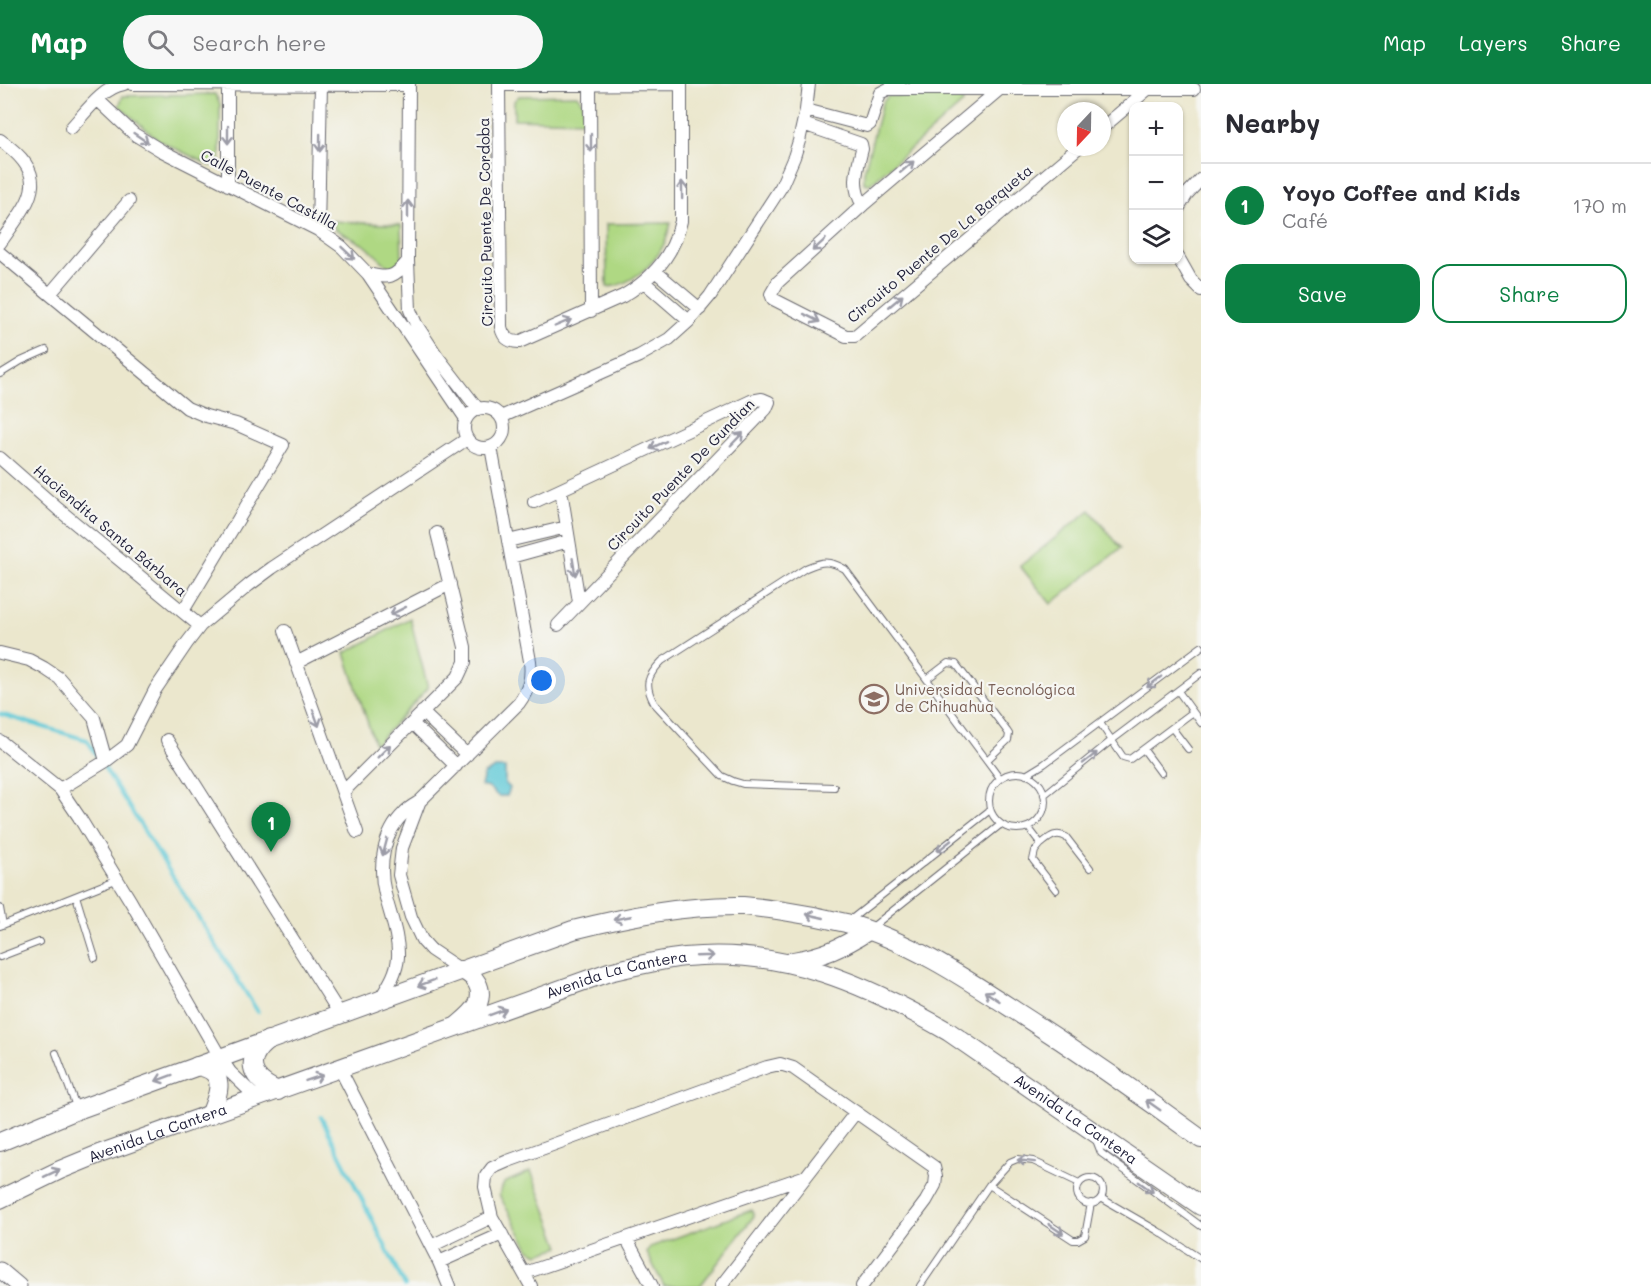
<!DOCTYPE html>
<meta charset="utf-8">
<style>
body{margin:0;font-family:Mali,sans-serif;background:#f7f7f7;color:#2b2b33}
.controls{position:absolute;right:18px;top:18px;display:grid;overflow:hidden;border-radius:12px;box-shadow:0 2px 4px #0004}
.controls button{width:54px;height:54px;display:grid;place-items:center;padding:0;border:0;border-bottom:2px solid #e1e1e2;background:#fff;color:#2b2b33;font:30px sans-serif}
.compass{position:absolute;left:1057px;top:18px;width:54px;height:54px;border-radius:50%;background:#fff;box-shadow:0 2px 4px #0004;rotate:202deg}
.you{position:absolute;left:542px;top:597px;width:21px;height:21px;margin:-15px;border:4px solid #fff;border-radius:50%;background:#1a73e8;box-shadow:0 0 0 9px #1a73e833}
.badge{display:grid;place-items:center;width:39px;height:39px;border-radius:50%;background:#0b8043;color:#fff;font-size:20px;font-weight:700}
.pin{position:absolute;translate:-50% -50px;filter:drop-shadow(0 2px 3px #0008)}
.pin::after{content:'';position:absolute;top:32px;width:21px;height:18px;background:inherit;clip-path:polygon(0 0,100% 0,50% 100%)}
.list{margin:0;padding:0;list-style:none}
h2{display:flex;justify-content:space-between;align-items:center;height:78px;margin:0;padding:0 24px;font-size:26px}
h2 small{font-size:20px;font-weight:400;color:#7c7c81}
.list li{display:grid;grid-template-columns:39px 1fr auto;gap:18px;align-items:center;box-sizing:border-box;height:84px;padding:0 24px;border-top:2px solid #e1e1e2}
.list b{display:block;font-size:22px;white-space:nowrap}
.list p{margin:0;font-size:20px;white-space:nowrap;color:#7c7c81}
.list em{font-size:20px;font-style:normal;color:#7c7c81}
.actions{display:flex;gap:12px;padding:18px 24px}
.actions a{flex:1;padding:14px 0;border:2px solid #0b8043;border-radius:18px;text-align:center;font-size:21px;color:#0b8043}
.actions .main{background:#0b8043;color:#fff}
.icon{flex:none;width:33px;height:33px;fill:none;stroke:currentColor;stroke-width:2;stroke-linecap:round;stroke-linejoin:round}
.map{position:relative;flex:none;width:1201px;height:1202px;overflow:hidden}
header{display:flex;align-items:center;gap:36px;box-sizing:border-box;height:84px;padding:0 30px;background:#0b8043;color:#fff}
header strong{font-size:28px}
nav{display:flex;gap:33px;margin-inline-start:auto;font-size:21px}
.search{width:420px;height:54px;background:#f7f7f7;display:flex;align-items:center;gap:15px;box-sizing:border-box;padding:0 21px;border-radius:33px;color:#7c7c81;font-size:22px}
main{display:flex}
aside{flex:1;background:#fff}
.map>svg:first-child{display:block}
.green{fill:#afd883;stroke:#687d5f;stroke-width:1.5}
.water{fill:#5ec9d7;stroke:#407689;stroke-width:1.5}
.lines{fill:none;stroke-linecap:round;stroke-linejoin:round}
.stream{stroke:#5ec9d7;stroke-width:4}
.service-casing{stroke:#68676e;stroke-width:8}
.minor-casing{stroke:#68676e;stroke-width:14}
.tertiary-casing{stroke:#68676e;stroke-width:17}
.primary-casing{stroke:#68676e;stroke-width:20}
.service{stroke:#fff;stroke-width:6}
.minor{stroke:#fff;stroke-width:12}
.tertiary{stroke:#fff;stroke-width:15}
.primary{stroke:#fff;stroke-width:18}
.oneway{stroke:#9c9ca7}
.labels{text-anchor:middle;stroke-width:4.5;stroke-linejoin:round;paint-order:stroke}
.street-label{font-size:15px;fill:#22223b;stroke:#f6f6f2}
.education-label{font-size:15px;fill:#785e54;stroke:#f6f6f2;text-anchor:start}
</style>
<header>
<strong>Map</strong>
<div class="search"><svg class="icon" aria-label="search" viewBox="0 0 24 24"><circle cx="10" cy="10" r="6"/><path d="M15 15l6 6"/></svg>Search here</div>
<nav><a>Map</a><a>Layers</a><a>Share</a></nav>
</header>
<main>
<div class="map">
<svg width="1201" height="1202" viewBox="0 0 1201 1202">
<rect width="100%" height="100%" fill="#f6f6f2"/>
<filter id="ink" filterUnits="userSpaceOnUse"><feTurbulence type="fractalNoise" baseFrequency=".0167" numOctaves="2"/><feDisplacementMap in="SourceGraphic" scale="12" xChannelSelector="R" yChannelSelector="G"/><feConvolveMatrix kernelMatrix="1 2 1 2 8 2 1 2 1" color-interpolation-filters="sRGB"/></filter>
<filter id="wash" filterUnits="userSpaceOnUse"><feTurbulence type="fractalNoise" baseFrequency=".008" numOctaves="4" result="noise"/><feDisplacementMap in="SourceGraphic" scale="24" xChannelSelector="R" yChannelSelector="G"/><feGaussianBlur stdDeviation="1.35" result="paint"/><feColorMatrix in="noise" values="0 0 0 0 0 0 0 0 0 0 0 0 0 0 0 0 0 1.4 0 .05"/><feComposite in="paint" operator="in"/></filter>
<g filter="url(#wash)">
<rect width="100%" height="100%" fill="#ebe7cd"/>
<path class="green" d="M 215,10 L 220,20 L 220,76 L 211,82 L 160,57 L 119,22 L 123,12 Z
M 577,11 L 583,19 L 584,37 L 514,35 L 514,17 L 519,12 Z
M 961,11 L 963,19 L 870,100 L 864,99 L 864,88 L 882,19 L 888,12 Z
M 332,137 L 401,141 L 402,176 L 391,185 L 366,162 L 335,145 Z
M 671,139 C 669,146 667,155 663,162 C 654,181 629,202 607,203 L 606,140 Z
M 1090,426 L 1121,464 L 1051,520 L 1020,482 Z
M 410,534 L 428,604 L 375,661 L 345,569 Z
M 531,1087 L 560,1163 L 538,1170 L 530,1166 L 499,1111 L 504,1099 Z
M 752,1126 L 754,1132 L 700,1202 L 664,1202 L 647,1169 L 650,1163 Z"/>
<path class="water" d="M 495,684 L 505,684 L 505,699 L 510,704 L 507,712 L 498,712 L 489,704 L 481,702 L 484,690 Z"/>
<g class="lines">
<path class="stream" d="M 0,630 L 87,656 L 258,928
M 321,1033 L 405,1202"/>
</g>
</g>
<g filter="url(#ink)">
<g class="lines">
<g class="service-casing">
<path id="service" d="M 0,290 L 21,277 L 46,266
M 927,595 L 948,579 L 956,580 L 1007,647 L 1009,650 L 1008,656 L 987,676
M 1178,607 L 1201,639
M 1100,639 L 1123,673 L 1130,675 L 1193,628
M 1172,644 L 1188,665
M 1144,666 L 1161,689
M989 717a28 28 0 1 1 56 0a28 28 0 1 1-56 0Z
M 1026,691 L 1044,680 L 1201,563
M 834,703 L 743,700 L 733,697 L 722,692 L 654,619 C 644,601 647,592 662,577 L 806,484 C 822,477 829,476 845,485 L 1000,694
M 1044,711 L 1112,656 L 1201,589
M 1028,743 L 1041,760 L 1035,767 L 1033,776 L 1056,806
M 1041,760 C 1049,754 1055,747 1066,753 L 1090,784
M 76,812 L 95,874
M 0,824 L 3,841
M 849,837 L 990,726
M 0,842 L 118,795
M 871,844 L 1000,741
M 0,873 L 39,858
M 56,969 L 77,1025
M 1096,1056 L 1101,1069 L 1201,1142
M1077 1107a13 13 0 1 1 26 0a13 13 0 1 1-26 0Z
M 989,1101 L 1073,1156 L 1078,1156 L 1085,1152 L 1091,1119
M 1101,1114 L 1158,1147 L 1201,1175
M 920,1202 L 989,1101 L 1010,1078 L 1017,1075 L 1033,1077 L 1079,1099"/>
</g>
<g class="minor-casing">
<path id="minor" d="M 132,0 L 409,1
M 228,0 L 228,101
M 409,0 L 408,177 L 410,226 L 416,240 L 437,272 L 478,325
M 499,0 L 501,243 C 503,253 509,258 519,258 L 623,212 C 652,195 674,170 681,137 L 681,0
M 590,0 L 591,227
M 499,1 L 681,0
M 1000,5 L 863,121 L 778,198 L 771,210 L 773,215 L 846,252 L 855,252 L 1079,63
M 98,16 L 134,50 L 162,67 L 318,146 L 342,163 L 368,190 L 466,335
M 806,26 L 867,42 L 870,40 L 880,9 L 888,5 L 1194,5
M 803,40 L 861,60 L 862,65 C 857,85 851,103 863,121
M 71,44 C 85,29 103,3 124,0
M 1102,44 L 1148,5
M 0,56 C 54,94 30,116 0,159
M 1178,125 L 1187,110 L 1201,95
M 318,146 L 321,1
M 0,169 L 187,324 L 206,332 L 236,340 L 283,361 L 183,527
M 1178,173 L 1191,196 L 1201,206
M 655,187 L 700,225
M 368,190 C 389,195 394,194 408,177
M 644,198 L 689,237
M 50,210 L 129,117
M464 344a20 20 0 1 1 40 0a20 20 0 1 1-40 0Z
M 501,333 L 639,272 L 669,255 L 689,237 L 710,212 L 781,103 L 794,73 L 799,57 L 806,26 L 809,0
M 0,374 L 58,425 L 200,542
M 561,406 L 579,518
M 534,418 L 751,317 L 762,315 L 769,318 L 766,325 L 558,541
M 508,457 L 567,443
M 511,473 L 569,457
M 285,547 L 357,748
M 0,569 L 29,576 L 44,584 L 59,594 L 94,634 L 106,677
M 296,579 L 450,500
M 422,628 L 467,671
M 412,639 L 456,682
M 167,656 L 340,930
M 0,657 L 60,705 L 79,733 L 131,818 L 220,973 L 230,988 L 257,1014
M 60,705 L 106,677 L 127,661 L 155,606 L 187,559 L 200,542 L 249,501 L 272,484 L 467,355
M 343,708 L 458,593 L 465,578 L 465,563 L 437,449
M 419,719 L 402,764 L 399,791 L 411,833 L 422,856 L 431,866 L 461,886
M 380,915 C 388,902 397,889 398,873 C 399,852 390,831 385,810 C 378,783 383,749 404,729 C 408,724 414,721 419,718 L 519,619 C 529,605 532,594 530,577 L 491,363
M 340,985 L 439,1178 L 449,1202
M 626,1154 L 652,1202
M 431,1162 L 492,1133
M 439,1178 L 502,1150
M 525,1189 L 806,1092
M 531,1202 L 492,1133 L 485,1103 L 486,1092 L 492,1084 L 508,1077 L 767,983 L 780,980 L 793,984 L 934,1083 L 936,1092 L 935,1101 L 926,1117 L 862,1202
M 721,1202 L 856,1028"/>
</g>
<g class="tertiary-casing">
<path id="tertiary" d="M 0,1186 L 19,1202"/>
</g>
<g class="primary-casing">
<g id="primary">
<path d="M 793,877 C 824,872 841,864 868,847"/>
<path d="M 458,941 C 465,935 474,928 478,920 C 484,904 475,891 461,886"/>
<path d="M 268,956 C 265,959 260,963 258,966 C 244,986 261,1000 278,1007"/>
<path d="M 197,982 C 228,987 219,1009 210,1031"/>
<path d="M 0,1058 L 77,1026 L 573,846 C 629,832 685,821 743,822 C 756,823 770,825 784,827 C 804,830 825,834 846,839 C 907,856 962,892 1014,926 C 1078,967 1140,1010 1201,1055"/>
<path id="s1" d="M 0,1115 L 60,1086 L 99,1070 L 609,888 C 634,882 659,876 685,873 C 783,863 866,900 949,948 L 1201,1122"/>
</g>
</g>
<use href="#service" class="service"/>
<use href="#minor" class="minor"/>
<use href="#tertiary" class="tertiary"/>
<use href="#primary" class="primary"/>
</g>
<defs><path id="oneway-shaft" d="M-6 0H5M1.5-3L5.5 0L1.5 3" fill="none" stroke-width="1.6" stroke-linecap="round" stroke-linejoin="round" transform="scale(1.5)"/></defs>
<g class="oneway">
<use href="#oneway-shaft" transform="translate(228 51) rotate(90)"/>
<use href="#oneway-shaft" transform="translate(141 54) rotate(34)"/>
<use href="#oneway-shaft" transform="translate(320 59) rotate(91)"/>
<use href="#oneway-shaft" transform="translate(591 59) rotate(90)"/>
<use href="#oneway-shaft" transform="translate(907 83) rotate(-40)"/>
<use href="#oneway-shaft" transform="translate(682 106) rotate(-91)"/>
<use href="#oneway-shaft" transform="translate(408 125) rotate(-90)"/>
<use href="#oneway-shaft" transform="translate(819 161) rotate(138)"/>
<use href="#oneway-shaft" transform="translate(348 169) rotate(43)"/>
<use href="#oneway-shaft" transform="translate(896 217) rotate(-40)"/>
<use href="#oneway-shaft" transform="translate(812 234) rotate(27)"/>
<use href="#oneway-shaft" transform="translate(563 239) rotate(-23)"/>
<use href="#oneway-shaft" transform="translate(737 355) rotate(-46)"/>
<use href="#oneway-shaft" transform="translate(658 361) rotate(155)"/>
<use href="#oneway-shaft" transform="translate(574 483) rotate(81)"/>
<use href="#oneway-shaft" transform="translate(398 527) rotate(153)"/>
<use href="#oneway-shaft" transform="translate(1154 598) rotate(143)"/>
<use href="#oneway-shaft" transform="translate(316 634) rotate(70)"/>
<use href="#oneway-shaft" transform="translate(384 667) rotate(-45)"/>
<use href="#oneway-shaft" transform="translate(1090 674) rotate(-38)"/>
<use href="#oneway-shaft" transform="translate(944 762) rotate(142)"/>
<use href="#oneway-shaft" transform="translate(385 763) rotate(105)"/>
<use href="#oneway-shaft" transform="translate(815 832) rotate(-167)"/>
<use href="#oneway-shaft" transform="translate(622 834) rotate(169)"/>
<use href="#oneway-shaft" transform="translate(705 872) rotate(-2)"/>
<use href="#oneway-shaft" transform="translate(426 899) rotate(160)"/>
<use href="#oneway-shaft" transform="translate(992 912) rotate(-147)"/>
<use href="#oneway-shaft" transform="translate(498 928) rotate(-20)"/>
<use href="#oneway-shaft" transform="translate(164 994) rotate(160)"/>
<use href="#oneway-shaft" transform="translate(314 994) rotate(-19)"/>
<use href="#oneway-shaft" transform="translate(1153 1021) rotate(-145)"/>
<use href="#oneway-shaft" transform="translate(1026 1077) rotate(-173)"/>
<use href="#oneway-shaft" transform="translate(52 1089) rotate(-25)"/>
<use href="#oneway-shaft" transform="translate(1146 1103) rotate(36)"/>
<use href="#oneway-shaft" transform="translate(1056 1145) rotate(34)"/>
</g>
</g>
<defs>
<g id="university-ring" transform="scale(1.5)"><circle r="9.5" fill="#f6f6f2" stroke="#8d6e63" stroke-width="1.5"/><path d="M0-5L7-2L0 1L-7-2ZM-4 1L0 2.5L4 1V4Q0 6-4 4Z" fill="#8d6e63"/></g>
</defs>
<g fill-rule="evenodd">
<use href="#university-ring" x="874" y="615"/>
</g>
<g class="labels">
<g class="street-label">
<text transform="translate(269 106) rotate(28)" y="5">Calle Puente Castilla</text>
<text transform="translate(486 138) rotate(-91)" y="5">Circuito Puente De Cordoba</text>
<text transform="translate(940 160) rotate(-40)" y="5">Circuito Puente De La Barqueta</text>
<text transform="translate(681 391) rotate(-46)" y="5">Circuito Puente De Gundian</text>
<text transform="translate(110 447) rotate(40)" y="5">Haciendita Santa Bárbara</text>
<text dy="5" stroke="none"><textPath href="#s1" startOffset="657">Avenida La Cantera</textPath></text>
<text dy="5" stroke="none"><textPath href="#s1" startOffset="1161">Avenida La Cantera</textPath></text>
<text dy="5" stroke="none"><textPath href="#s1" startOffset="171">Avenida La Cantera</textPath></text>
</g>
<g class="education-label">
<text x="895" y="611">Universidad Tecnológica<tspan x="895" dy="17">de Chihuahua</tspan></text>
</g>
</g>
</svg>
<div class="controls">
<button>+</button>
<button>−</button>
<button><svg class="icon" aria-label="layers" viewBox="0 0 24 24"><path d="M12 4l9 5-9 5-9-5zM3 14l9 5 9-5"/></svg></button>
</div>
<svg class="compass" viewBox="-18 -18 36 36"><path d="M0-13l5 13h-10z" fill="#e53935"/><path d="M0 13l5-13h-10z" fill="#7c7c81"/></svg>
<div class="you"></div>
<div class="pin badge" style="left:271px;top:768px">1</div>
</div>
<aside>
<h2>Nearby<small></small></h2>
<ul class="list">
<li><span class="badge">1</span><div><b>Yoyo Coffee and Kids</b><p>Café</p></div><em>170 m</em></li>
</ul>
<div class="actions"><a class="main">Save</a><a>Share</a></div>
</aside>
</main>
